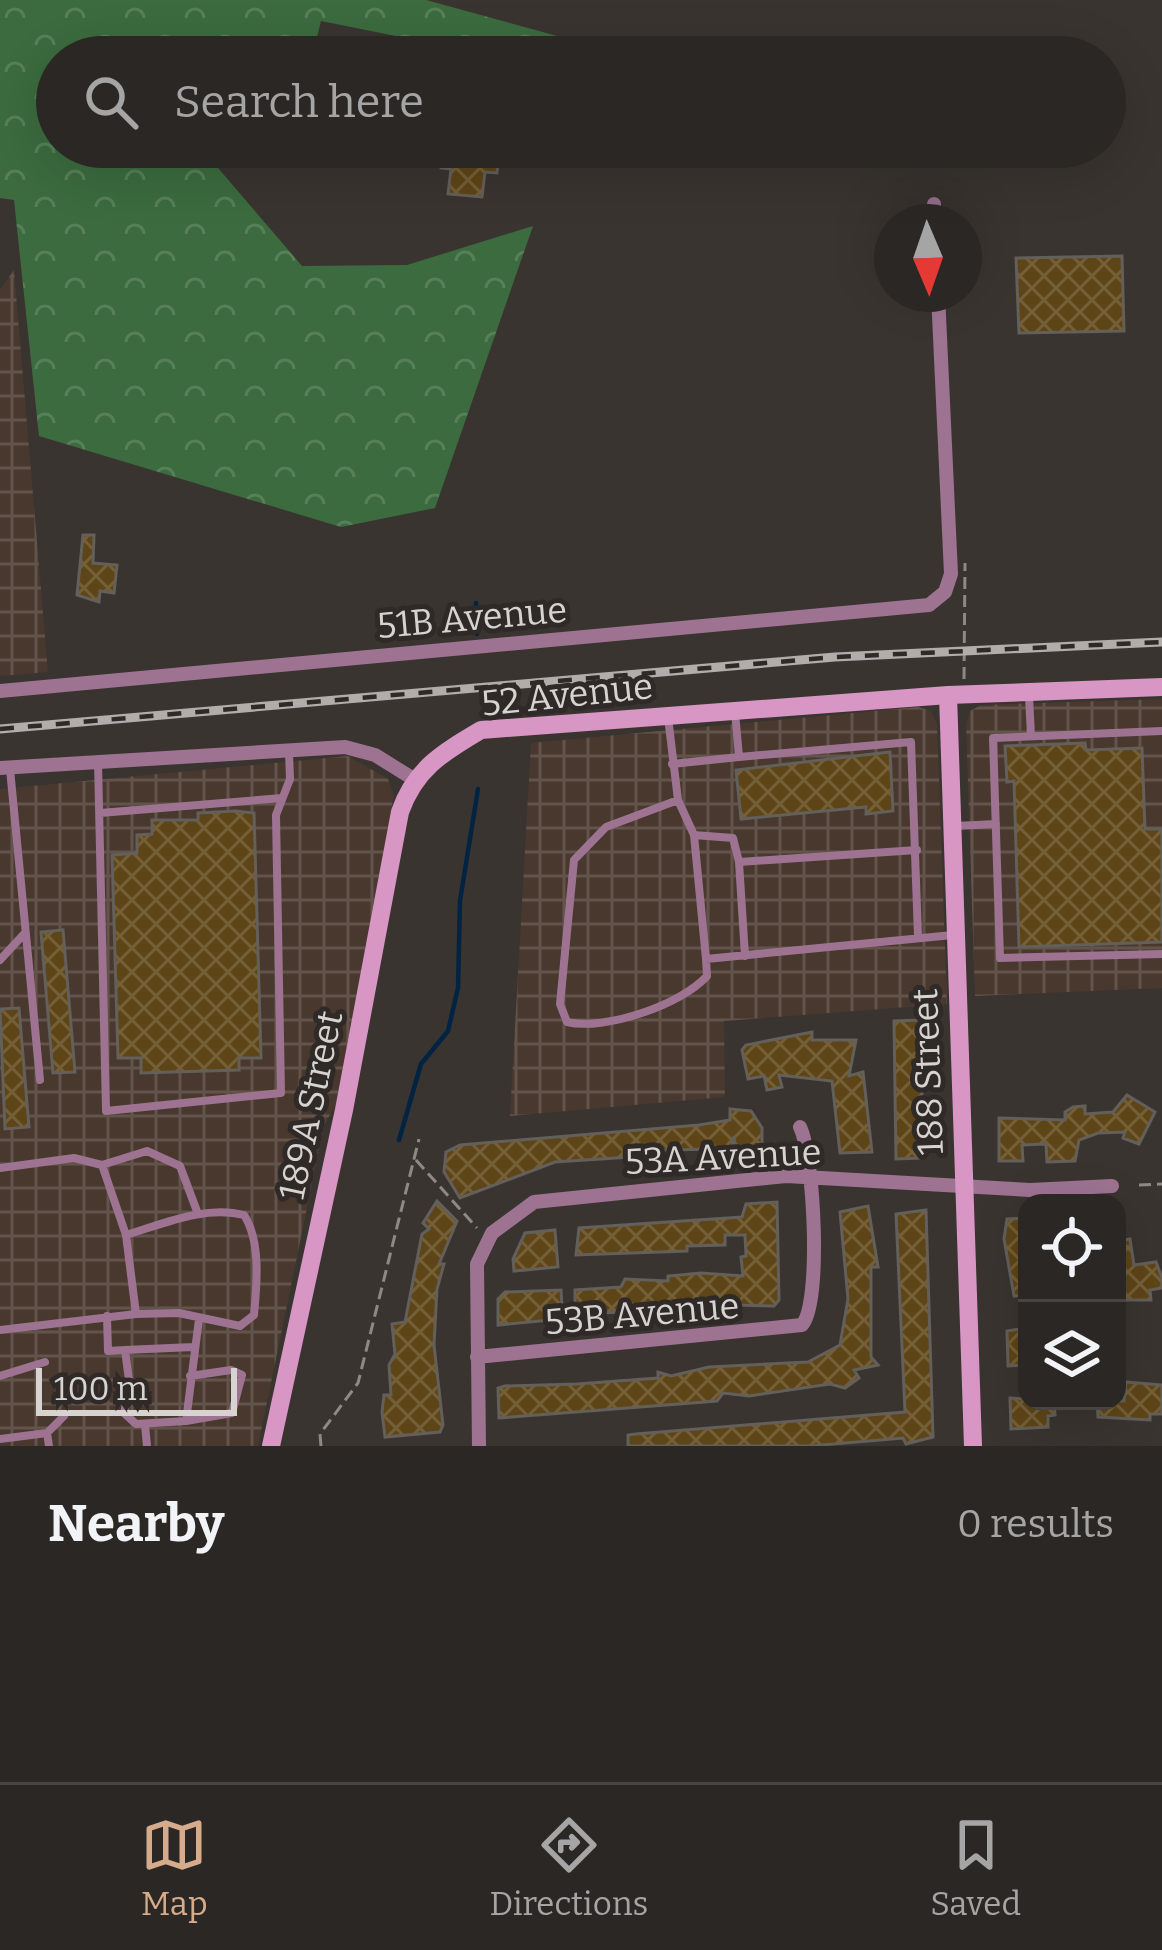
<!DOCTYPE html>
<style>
body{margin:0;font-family:Bitter,serif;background:#373331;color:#f1f3f6}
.controls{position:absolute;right:36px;bottom:36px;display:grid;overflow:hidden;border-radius:24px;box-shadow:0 12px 48px #0002}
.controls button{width:108px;height:108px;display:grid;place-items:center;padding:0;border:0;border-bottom:3px solid #474441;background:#2b2724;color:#f1f3f6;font:60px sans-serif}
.compass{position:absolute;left:874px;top:204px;width:108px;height:108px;border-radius:50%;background:#2b2724;box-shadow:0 12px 48px #0002;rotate:178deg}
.scale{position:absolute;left:36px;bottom:30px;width:201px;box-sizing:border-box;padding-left:12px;border:6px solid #d6d3d1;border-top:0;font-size:33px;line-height:42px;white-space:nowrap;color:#d6d3d1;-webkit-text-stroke:9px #2f2a27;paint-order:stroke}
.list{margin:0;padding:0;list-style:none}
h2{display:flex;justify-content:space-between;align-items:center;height:156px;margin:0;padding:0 48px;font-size:51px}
h2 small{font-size:39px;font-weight:400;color:#a6a5a6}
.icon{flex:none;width:66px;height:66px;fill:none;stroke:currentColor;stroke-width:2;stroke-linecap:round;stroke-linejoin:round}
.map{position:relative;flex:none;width:1162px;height:1446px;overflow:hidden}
.search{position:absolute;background:#2b2724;box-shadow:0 12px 48px #0002;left:36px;right:36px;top:36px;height:132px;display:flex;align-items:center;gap:30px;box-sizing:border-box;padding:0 42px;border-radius:66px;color:#a6a5a6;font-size:45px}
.sheet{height:336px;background:#2b2724}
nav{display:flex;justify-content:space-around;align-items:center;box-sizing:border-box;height:168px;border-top:3px solid #474441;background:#2b2724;font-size:33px;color:#a6a5a6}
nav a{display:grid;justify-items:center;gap:6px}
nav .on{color:#d6ab8b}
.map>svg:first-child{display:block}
.industrial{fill:url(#industrial-grid)}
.forest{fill:url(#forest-crowns)}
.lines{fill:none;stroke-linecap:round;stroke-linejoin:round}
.stream{stroke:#032343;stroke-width:4.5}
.building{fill:url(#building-cross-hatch);stroke:#635f5a;stroke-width:3}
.path{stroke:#8d8986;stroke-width:3;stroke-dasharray:12 6;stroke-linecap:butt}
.lane{stroke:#9d7391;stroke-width:8}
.street{stroke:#9d7391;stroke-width:14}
.secondary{stroke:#d896c5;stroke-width:18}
.rail-casing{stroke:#b1adab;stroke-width:9}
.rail{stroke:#2f2a27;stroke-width:4.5;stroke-dasharray:14;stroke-linecap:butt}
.labels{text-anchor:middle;stroke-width:10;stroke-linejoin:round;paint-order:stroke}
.street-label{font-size:36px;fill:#d6d3d1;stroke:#2f2a27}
</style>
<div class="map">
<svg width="1162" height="1446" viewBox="0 0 1162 1446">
<defs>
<pattern id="industrial-grid" width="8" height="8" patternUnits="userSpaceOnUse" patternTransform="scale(3)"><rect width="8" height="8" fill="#49382e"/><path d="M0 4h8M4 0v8" fill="none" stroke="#62544b"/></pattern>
<pattern id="forest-crowns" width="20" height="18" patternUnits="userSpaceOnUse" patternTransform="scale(3)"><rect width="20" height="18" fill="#3b6b3e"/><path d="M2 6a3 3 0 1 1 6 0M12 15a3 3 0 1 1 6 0" fill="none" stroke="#577f59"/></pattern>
<pattern id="building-cross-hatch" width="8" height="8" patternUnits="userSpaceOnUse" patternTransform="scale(3)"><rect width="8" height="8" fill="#5e4517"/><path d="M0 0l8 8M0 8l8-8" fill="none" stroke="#745f38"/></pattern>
</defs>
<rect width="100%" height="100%" fill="#393430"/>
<path class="industrial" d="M 14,270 L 48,672 L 0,676 L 0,290 Z
M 1162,699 L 1162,988 L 975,996 L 966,724 L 970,711 L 981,705 Z
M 918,707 L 931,711 L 937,724 L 947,1004 L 724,1021 L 725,1097 L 510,1116 L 531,743 Z
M 348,756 L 388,779 L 394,795 L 336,1105 L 324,1125 L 258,1446 L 0,1446 L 0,789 Z"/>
<path class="forest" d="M 0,0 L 426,0 L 634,57 L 501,57 L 321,21 L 312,57 L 57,57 L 57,147 L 200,147 L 302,266 L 407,265 L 533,226 L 435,508 L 341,527 L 39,436 L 14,200 L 0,198 Z"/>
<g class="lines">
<path class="stream" d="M 476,603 L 477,634
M 399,1140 L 421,1064 L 448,1031 L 458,988 L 460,901 L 478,789"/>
</g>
<path class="building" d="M 489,147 L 499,152 L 497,173 L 485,172 L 482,197 L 448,194 L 451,169 L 441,168 L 442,148 Z
M 1122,256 L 1124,331 L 1019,333 L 1016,258 Z
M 83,535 L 94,535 L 93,563 L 117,565 L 114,593 L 100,591 L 99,602 L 77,595 Z
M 1085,743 L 1086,750 L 1142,748 L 1145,829 L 1162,829 L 1162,942 L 1019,947 L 1014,781 L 1007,782 L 1005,746 Z
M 890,752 L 893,811 L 866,814 L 866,807 L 741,819 L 736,770 Z
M 236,811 L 254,813 L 261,1058 L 239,1058 L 239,1070 L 141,1073 L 141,1058 L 118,1058 L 112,855 L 137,853 L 137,835 L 152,834 L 152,820 L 198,820 L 198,813 Z
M 63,930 L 75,1072 L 53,1073 L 41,932 Z
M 19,1008 L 29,1127 L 5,1129 L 0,1009 Z
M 921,1020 L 922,1098 L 929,1120 L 919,1121 L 922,1158 L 896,1159 L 894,1021 Z
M 812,1032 L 812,1040 L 856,1040 L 849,1076 L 863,1072 L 872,1152 L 840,1153 L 832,1081 L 779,1075 L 782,1087 L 767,1090 L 764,1076 L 748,1079 L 742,1050 L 746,1045 Z
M 1127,1095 L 1155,1112 L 1139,1144 L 1123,1138 L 1125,1132 L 1098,1133 L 1079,1140 L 1075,1161 L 1047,1162 L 1046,1144 L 1022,1145 L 1023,1161 L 999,1161 L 999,1118 L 1065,1120 L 1065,1112 L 1073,1107 L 1085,1106 L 1085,1114 L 1113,1112 Z
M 730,1109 L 751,1111 L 762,1128 L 762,1147 L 735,1147 L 734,1136 L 732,1147 L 725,1149 L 661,1150 L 661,1155 L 555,1162 L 460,1198 L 444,1172 L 446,1152 L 460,1145 L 699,1125 L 730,1120 Z
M 437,1201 L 457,1221 L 439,1264 L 444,1264 L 437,1289 L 434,1345 L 443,1425 L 440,1432 L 385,1437 L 382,1412 L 384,1395 L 391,1395 L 389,1365 L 395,1354 L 392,1324 L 405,1322 L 422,1234 L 429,1229 L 423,1223 Z
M 777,1202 L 779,1300 L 774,1306 L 690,1304 L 672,1310 L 575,1314 L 575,1290 L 621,1287 L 625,1279 L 668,1281 L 668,1276 L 701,1273 L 743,1276 L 741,1257 L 746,1256 L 745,1235 L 725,1235 L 725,1245 L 687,1246 L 687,1251 L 576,1255 L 579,1228 L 742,1217 L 746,1204 Z
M 868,1206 L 878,1267 L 871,1267 L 871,1357 L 878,1365 L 854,1370 L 859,1378 L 845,1388 L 830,1384 L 749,1396 L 723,1393 L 717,1401 L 499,1418 L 498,1388 L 505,1386 L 577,1384 L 658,1378 L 658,1372 L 671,1376 L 709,1367 L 808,1362 L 840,1345 L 848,1299 L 840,1212 Z
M 926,1210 L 933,1437 L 906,1444 L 903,1438 L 810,1446 L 628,1446 L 628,1435 L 636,1434 L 905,1412 L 896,1214 Z
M 1025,1218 L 1027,1295 L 1014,1296 L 1004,1239 L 1007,1219 Z
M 555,1230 L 558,1267 L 514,1271 L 513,1259 L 525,1233 Z
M 1130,1239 L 1134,1265 L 1156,1262 L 1162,1278 L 1162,1288 L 1150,1290 L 1151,1300 L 1125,1300 L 1117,1241 Z
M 561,1290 L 562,1308 L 572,1308 L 573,1318 L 498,1325 L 498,1299 L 505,1292 Z
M 1027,1328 L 1027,1365 L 1008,1366 L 1007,1331 Z
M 1126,1382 L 1162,1385 L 1162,1414 L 1150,1414 L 1150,1420 L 1098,1417 L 1097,1401 L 1124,1401 Z
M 1010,1398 L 1054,1401 L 1055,1415 L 1048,1416 L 1048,1427 L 1011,1429 Z"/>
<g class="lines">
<path class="path" d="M 964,679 L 965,563
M 416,1160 L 477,1228
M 1139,1185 L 1162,1184
M 321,1446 L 320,1434 L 358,1383 L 419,1139"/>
<path class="lane" d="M 1029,696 L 1031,736
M 668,717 L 678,800 L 694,835 L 706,959 L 953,935
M 1162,731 L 993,738 L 1000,958 L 1162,954
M 739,757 L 911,742 L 918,936
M 98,763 L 106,1111 L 281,1093 L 276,815 L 290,779 L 289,752
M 672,764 L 739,757 L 735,712
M 10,769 L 40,1080
M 678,800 L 606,827 L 574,860 L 560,1004 L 567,1022 C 604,1031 681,1005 707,976 L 706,959
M 100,813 L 282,798
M 955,826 L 996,824
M 694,835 L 733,838 L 739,862 L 917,850
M 739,862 L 745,956
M 0,960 L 24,934
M 102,1165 L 147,1151 L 180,1166 L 198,1214
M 0,1168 L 74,1158 L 102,1165 L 126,1235
M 107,1316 L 108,1351 L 125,1350 L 130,1388 L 124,1413 L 136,1424 L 186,1421 L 199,1319
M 0,1330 L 136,1314 L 179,1313 L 240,1326 L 254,1315 C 257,1284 261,1241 244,1215 C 205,1205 163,1224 126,1235 L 136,1314
M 125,1350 L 193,1347
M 0,1376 L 45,1362
M 186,1421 L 232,1413 L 242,1375 L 231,1370 L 190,1376
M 145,1425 L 147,1446
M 47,1433 L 49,1446
M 0,1439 L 47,1433 L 64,1416"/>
<path class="street" d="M 934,204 L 935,222
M 0,691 L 929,605 L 945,592 L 951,574 L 938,294
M 0,768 L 345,747 L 375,755 L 412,778
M 477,1357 L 802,1325 C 822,1303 814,1156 800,1127
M 479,1446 L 477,1264 L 492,1233 L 534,1202 L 786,1176 L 1030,1190 L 1112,1186"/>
<path class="secondary" d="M 948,695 L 973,1446
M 271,1446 L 344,1110 L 400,812 C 415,769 442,753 481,730 L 948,695 L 1162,687"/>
<g class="rail-casing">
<path id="rail" d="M 0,729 L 835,657 L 1162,642"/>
</g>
<use href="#rail" class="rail"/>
</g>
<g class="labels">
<g class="street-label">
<text transform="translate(472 617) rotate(-5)" y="13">51B Avenue</text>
<text transform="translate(567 694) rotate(-6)" y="13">52 Avenue</text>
<text transform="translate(927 1072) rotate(-92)" y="13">188 Street</text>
<text transform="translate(310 1105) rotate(-78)" y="13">189A Street</text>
<text transform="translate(723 1156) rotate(-3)" y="13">53A Avenue</text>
<text transform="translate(642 1313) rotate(-5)" y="13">53B Avenue</text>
</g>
</g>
</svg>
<div class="controls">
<button><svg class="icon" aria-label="locate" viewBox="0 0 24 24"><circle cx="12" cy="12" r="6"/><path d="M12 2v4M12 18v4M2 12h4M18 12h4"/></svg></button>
<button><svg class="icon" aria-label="layers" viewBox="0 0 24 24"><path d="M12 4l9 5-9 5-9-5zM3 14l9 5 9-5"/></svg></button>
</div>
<svg class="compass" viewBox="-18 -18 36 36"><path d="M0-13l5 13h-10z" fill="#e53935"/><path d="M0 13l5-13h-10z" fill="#a6a5a6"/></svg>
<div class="scale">100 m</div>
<div class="search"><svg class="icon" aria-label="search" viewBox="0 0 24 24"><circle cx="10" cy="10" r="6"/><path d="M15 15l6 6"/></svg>Search here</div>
</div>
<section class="sheet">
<h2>Nearby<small>0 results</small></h2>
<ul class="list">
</ul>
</section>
<nav>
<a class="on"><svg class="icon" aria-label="map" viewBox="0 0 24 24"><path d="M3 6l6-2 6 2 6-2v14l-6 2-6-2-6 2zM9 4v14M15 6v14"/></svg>Map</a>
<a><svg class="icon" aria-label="directions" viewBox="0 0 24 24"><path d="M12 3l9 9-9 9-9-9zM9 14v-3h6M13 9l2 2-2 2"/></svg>Directions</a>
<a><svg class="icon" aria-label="saved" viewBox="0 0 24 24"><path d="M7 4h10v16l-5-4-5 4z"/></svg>Saved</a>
</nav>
